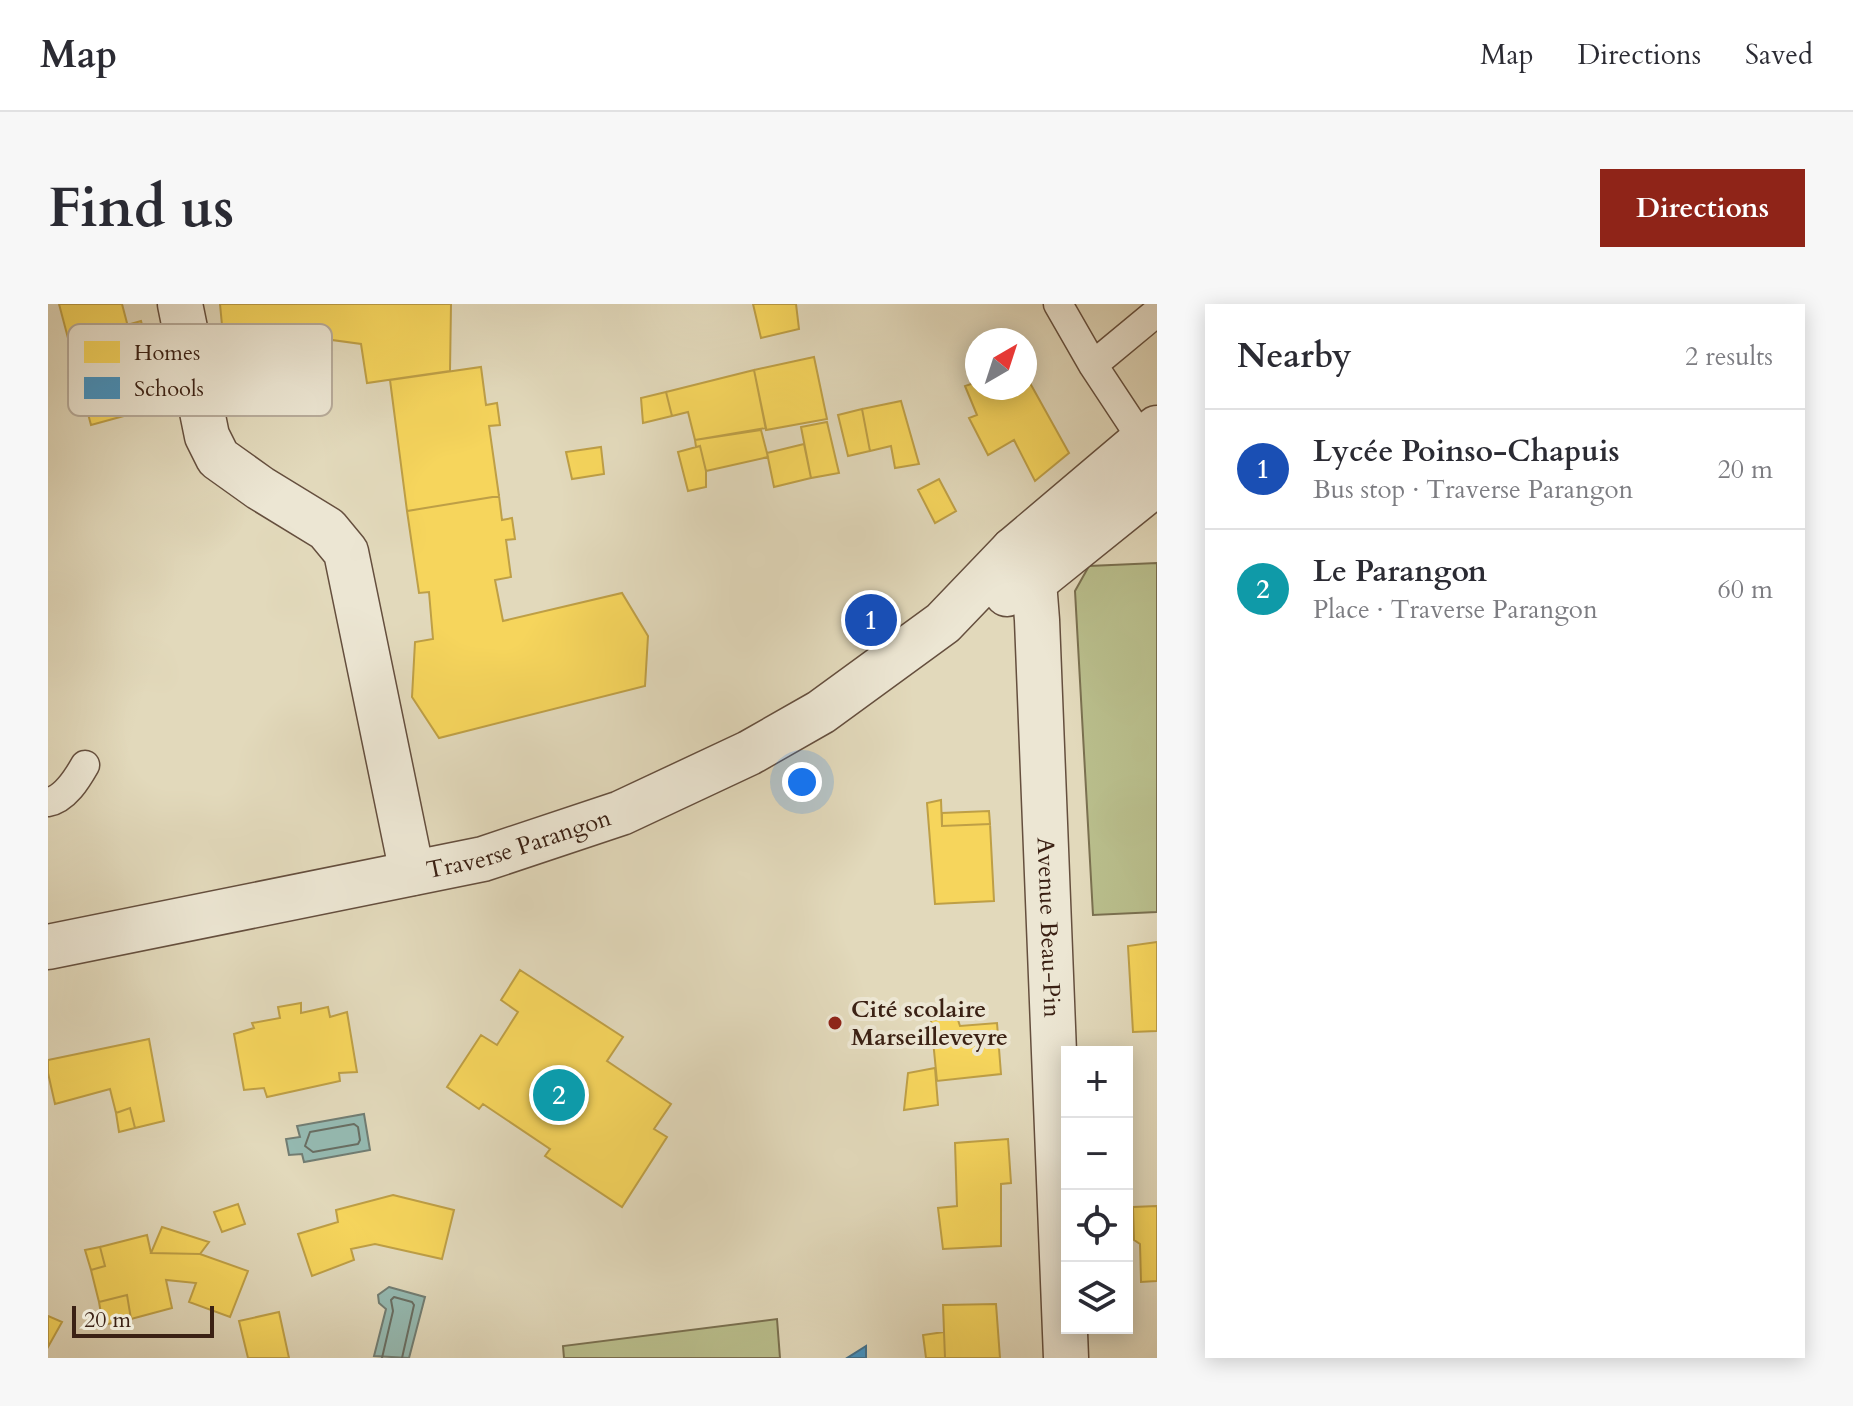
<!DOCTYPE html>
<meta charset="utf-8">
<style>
body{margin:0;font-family:Cardo,serif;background:#f7f7f7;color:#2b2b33}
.controls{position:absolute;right:24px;bottom:24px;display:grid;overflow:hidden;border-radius:0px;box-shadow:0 4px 20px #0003}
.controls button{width:72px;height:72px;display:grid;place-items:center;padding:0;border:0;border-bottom:2px solid #e1e1e2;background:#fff;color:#2b2b33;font:40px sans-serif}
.compass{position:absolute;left:917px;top:24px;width:72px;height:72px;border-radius:50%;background:#fff;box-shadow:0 4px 20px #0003;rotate:39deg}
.scale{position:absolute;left:24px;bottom:20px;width:142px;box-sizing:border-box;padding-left:8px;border:4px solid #3b2114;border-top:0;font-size:22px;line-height:28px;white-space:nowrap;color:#3b2114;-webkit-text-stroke:6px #ece6d3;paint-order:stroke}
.you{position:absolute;left:754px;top:478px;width:28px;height:28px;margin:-20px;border:6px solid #fff;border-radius:50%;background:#1a73e8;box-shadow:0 0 0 12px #1a73e833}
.badge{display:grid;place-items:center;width:52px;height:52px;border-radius:50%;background:#8f2418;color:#fff;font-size:26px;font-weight:700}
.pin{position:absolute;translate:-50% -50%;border:4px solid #fff;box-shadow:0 2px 8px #0006}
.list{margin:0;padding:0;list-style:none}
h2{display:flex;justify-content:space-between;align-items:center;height:104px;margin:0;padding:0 32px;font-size:34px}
h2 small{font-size:26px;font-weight:400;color:#7c7c81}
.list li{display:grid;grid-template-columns:52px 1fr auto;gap:24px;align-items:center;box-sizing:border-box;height:120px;padding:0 32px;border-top:2px solid #e1e1e2}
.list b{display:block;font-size:30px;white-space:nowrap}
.list p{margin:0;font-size:26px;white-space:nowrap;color:#7c7c81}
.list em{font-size:26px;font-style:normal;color:#7c7c81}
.icon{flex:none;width:44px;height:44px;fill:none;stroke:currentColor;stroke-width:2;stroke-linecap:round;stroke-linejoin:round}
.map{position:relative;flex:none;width:1109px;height:1054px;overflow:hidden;border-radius:0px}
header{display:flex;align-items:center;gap:48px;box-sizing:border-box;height:112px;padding:0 40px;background:#fff;border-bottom:2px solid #e1e1e2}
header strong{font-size:38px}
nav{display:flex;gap:44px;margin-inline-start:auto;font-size:28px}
.intro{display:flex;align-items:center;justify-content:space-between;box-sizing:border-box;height:192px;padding:0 48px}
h1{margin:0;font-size:56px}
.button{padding:20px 36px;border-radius:0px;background:#8f2418;color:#fff;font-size:28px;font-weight:700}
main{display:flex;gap:48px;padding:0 48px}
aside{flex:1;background:#fff;border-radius:0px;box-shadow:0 4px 20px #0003}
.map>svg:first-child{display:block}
.green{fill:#b9be8c;stroke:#7a7050;stroke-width:2}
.water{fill:#95bab2;stroke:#717d73;stroke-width:2}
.homes{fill:#f6d55c;stroke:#be9f46;stroke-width:2}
.schools{fill:#4393c3;stroke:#41718e;stroke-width:2}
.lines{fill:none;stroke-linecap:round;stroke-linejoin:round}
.shore{stroke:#686e63;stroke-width:2}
.lane-casing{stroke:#654f3e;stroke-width:31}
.street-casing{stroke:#654f3e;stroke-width:47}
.lane{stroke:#ece6d3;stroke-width:28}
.street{stroke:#ece6d3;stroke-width:44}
.poi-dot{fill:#8f2418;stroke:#ece6d3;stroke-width:3}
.labels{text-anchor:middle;stroke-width:8;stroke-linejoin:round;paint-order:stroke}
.street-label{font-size:24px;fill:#3b2114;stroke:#ece6d3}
.poi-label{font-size:24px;font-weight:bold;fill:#3b2114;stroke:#ece6d3;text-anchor:start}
.key{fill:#ece6d3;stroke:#b7ab9a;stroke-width:2}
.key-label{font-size:22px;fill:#3b2114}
</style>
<header>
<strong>Map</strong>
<nav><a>Map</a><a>Directions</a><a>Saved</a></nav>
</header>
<div class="intro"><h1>Find us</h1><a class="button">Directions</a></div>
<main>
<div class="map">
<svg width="1109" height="1054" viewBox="0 0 1109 1054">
<rect width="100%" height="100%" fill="#e2d9bb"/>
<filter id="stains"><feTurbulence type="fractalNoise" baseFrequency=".0025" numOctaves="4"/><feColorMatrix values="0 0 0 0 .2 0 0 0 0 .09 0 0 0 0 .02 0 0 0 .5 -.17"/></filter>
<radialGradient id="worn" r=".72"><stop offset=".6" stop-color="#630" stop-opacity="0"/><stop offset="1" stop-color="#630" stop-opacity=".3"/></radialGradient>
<path class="green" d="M 1109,259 L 1109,608 L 1045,611 L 1027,287 L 1041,262 Z
M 729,1015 L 732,1054 L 516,1054 L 515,1042 Z"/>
<path class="water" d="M 316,810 L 322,846 L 256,858 L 254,850 L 241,851 L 238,835 L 252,833 L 249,822 Z
M 341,983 L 377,993 L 361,1054 L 326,1052 L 338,1005 L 331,999 L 330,991 Z"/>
<path class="homes" d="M 11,0 L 74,0 L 90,61 L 104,57 L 116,101 L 43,121 Z
M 172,0 L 403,0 L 402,67 L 319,79 L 313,40 L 174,21 Z
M 705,0 L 748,0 L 751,25 L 713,34 Z
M 93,17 L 104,57 L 90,61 L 79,21 Z
M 766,53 L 779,115 L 718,126 L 706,66 Z
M 433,63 L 438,101 L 449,99 L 452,121 L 441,122 L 451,192 L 359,207 L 342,76 Z
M 706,66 L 718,124 L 647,136 L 640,108 L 624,112 L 618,88 Z
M 977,70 L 1021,149 L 987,177 L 966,136 L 940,151 L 921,114 L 929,111 L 917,82 L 929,78 L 929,84 L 977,84 Z
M 618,88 L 624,112 L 595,119 L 593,94 Z
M 853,97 L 871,160 L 847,164 L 843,142 L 822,147 L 814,105 Z
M 814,105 L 822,147 L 800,152 L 790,111 Z
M 779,118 L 791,169 L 763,174 L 753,123 Z
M 713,126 L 720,153 L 658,167 L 652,142 L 648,143 L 647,136 Z
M 756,140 L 763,174 L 726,183 L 719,149 Z
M 652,142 L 658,167 L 658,183 L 640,187 L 630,148 Z
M 553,143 L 556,170 L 524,175 L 518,148 Z
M 891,175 L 908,207 L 887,219 L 870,186 Z
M 451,192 L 454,216 L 464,214 L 467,235 L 458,236 L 463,273 L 447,276 L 455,317 L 574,289 L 600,332 L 597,382 L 391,434 L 364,393 L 367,338 L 385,335 L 381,288 L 371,289 L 359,207 Z
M 893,496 L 894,522 L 942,520 L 946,597 L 887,600 L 879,499 Z
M 941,507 L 942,520 L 894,522 L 894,509 Z
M 1109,638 L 1109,727 L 1085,728 L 1080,642 Z
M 472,666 L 575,733 L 559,757 L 623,800 L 606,825 L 619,833 L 574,903 L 497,852 L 502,845 L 435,800 L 431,805 L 399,783 L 433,731 L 449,741 L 470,708 L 453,696 Z
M 253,699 L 253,709 L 280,703 L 282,713 L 299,708 L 309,768 L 291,769 L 292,777 L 219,793 L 216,784 L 196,786 L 186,730 L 206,724 L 204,719 L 232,714 L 230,703 Z
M 909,713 L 912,722 L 949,719 L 953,770 L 889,777 L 883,716 Z
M 101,735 L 116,817 L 87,824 L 82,804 L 68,809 L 62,785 L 7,800 L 0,769 L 0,756 Z
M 887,764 L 890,801 L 856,806 L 860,769 Z
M 82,804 L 87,824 L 71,828 L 68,809 Z
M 960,835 L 963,879 L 953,880 L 953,942 L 895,945 L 890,904 L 909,902 L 907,839 Z
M 345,891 L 406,906 L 394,955 L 327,940 L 303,945 L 306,956 L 264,972 L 250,930 L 290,918 L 288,906 Z
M 190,900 L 197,920 L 174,928 L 166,908 Z
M 1109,902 L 1109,977 L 1093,978 L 1092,940 L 1086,936 L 1085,903 Z
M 114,923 L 161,938 L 152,950 L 103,949 Z
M 99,931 L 103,949 L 152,950 L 200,967 L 182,1013 L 141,998 L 148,979 L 118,976 L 124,1004 L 83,1015 L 79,991 L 51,998 L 43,966 L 57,962 L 52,943 Z
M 52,943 L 57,962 L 43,966 L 37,946 Z
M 79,991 L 83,1015 L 55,1021 L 51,998 Z
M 948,1000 L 952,1054 L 897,1054 L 895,1001 Z
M 231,1008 L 241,1054 L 200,1054 L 191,1017 Z
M 0,1012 L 14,1018 L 0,1043 Z
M 896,1028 L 897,1054 L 878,1054 L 875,1031 Z"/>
<path class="schools" d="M 818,1042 L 818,1054 L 799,1054 Z"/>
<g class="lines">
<path class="shore" d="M 306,820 L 310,823 L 312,836 L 310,840 L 265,848 L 257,842 L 262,828 Z
M 334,1054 L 345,1007 L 343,996 L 346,993 L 364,998 L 366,1001 L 354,1054"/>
<g class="lane-casing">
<path id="lane" d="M 1010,0 L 1045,61 L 1109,158
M 1045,61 L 1109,8
M 0,498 C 17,495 29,475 37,461"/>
</g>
<g class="street-casing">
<g id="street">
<path d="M 132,0 L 159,132 L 170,154 L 212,184 L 279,225 L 298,248 L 364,569"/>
<path id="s1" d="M 965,246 L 986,278 L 989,316 L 1018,1054"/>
<path d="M 959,290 L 986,278 L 1109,179"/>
<path id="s2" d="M 0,643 L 435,555 L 573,509 L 701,449 L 773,408 L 895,319 L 965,246 L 1109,124"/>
</g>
</g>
<use href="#lane" class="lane"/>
<use href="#street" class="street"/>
</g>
<circle class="poi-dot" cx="787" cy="719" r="8"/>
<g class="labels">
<g class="street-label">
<text dy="8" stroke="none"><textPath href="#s2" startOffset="482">Traverse Parangon</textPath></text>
<text dy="8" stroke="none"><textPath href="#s1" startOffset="384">Avenue Beau-Pin</textPath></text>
</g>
<g class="poi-label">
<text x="803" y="713">Cité scolaire<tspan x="803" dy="28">Marseilleveyre</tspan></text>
</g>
</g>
<rect x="20" y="20" width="264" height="92" rx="12" class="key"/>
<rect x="36" y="37" width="36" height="22" fill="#f6d55c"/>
<rect x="36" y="73" width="36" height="22" fill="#4393c3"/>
<g class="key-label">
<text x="86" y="56">Homes</text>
<text x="86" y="92">Schools</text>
</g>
<rect width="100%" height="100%" filter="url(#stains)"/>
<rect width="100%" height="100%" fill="url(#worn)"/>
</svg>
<div class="controls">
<button>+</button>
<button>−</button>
<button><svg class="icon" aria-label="locate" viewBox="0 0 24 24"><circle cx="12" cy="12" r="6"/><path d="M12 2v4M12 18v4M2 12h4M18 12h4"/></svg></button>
<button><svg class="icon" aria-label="layers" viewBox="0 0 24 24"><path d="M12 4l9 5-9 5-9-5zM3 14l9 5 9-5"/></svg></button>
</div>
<svg class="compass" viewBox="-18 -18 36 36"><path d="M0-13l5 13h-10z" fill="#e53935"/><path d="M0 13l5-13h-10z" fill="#7c7c81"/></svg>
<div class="scale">20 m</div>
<div class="you"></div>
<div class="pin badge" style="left:823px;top:316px;background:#1a4fb4">1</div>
<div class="pin badge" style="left:511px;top:791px;background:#0f9aa8">2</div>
</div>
<aside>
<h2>Nearby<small>2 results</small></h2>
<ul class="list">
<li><span class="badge" style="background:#1a4fb4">1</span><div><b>Lycée Poinso-Chapuis</b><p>Bus stop · Traverse Parangon</p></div><em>20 m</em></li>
<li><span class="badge" style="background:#0f9aa8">2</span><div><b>Le Parangon</b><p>Place · Traverse Parangon</p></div><em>60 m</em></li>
</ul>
</aside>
</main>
